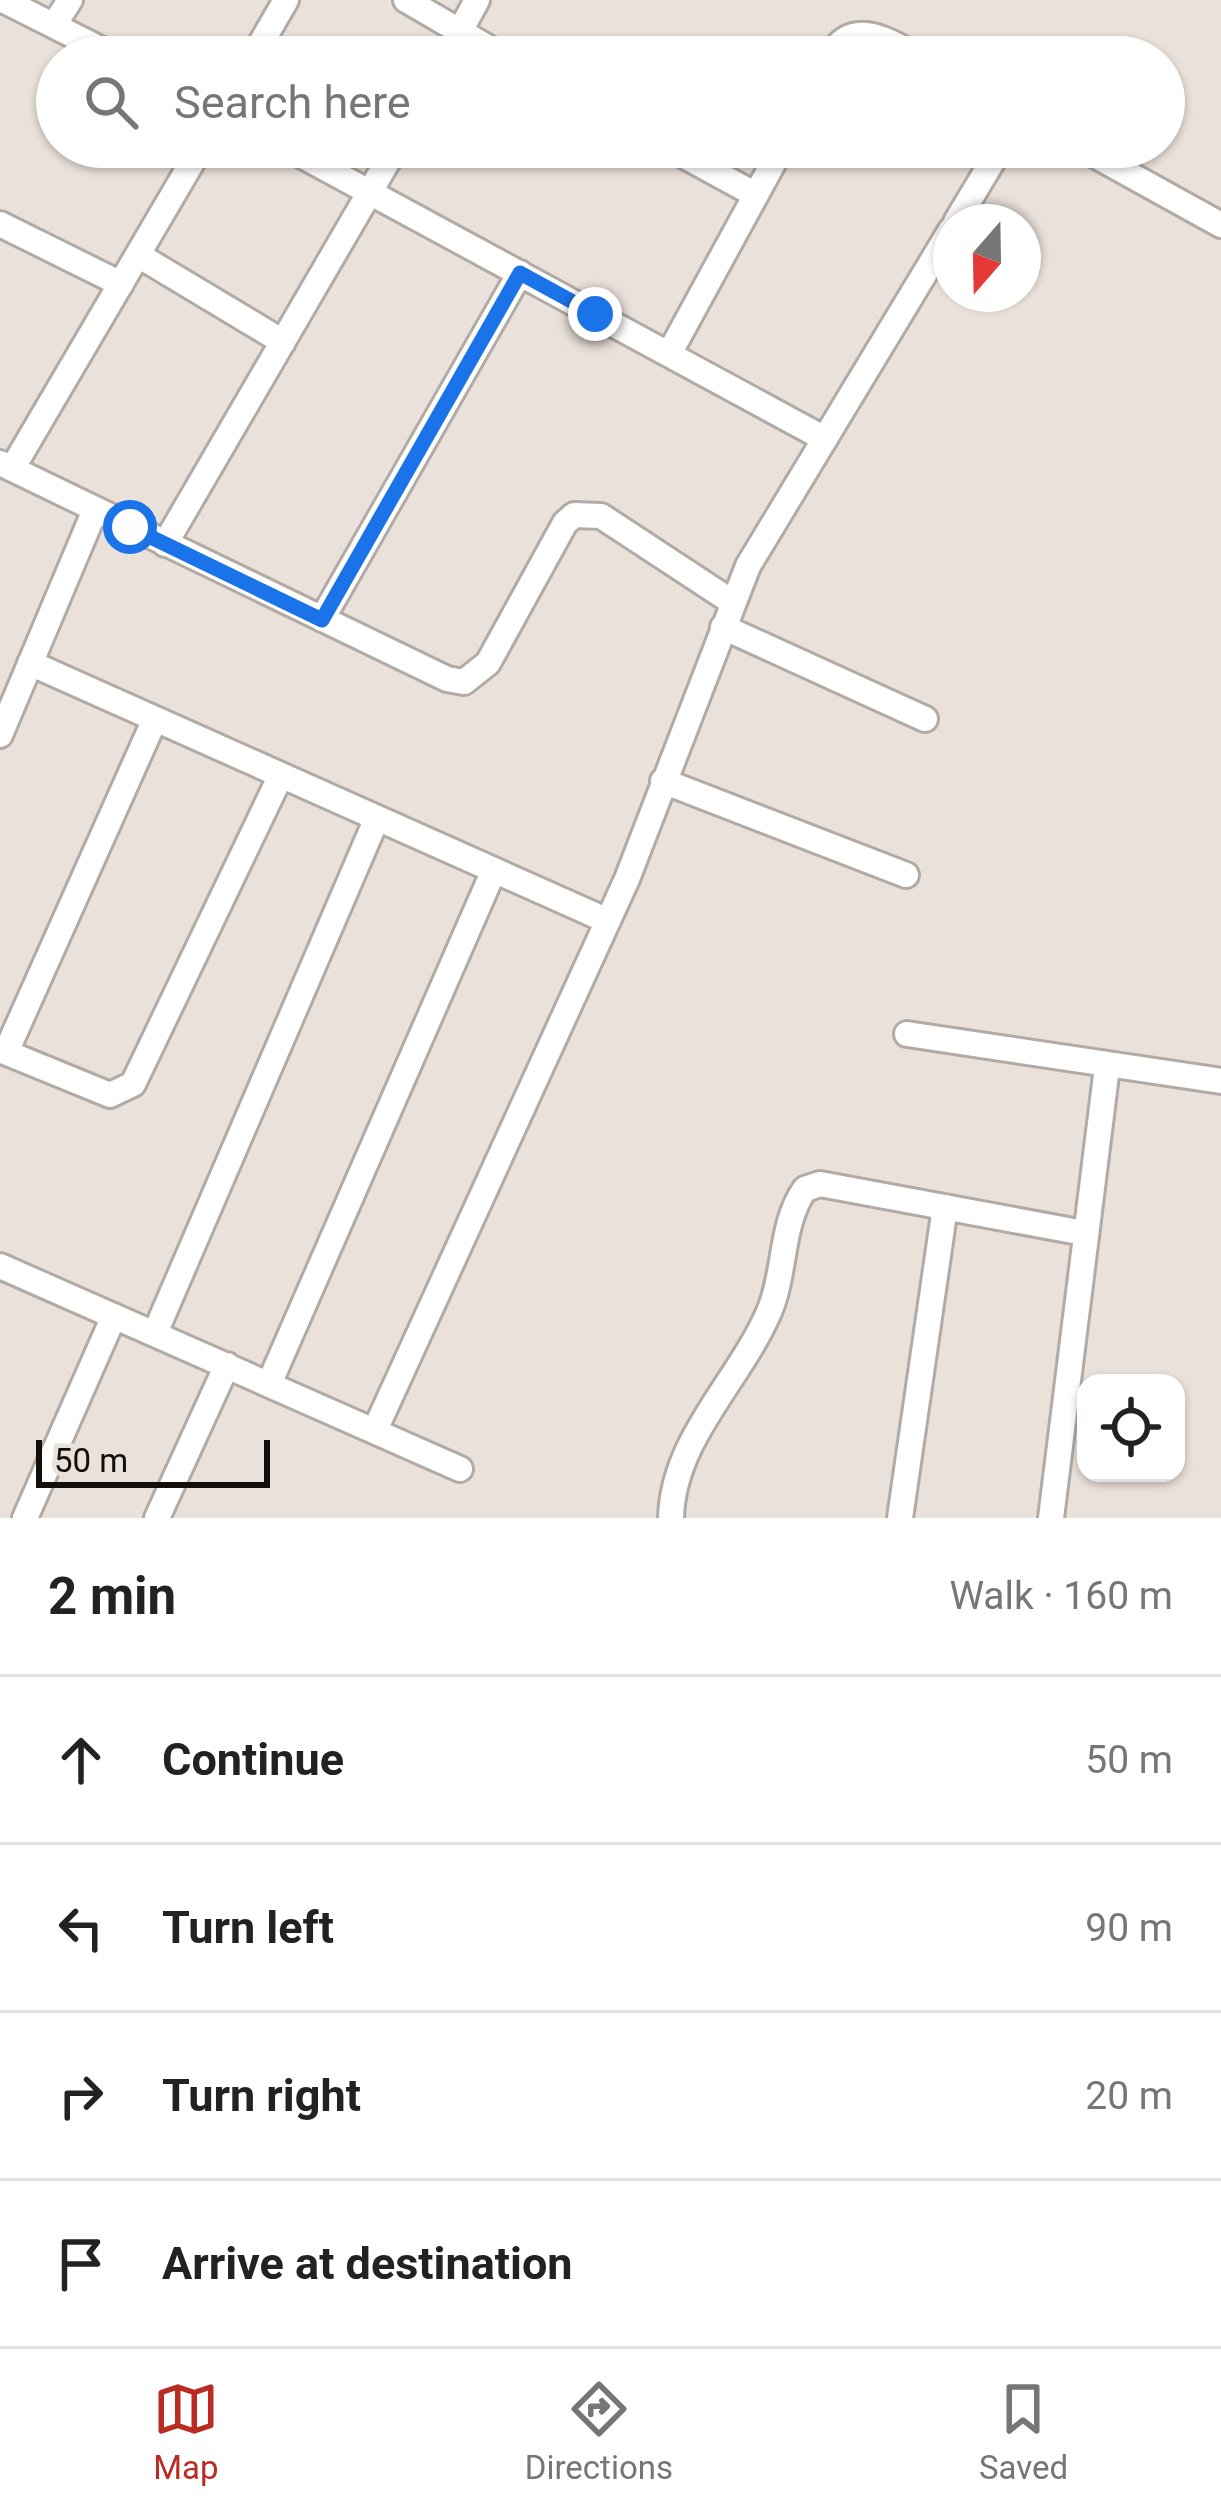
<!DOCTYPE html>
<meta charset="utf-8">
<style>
body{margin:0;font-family:Roboto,sans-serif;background:#f2f2f2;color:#222}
.controls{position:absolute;right:36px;bottom:36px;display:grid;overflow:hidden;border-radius:24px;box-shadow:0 3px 9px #0004}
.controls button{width:108px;height:108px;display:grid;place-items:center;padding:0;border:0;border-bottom:3px solid #e0e0e0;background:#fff;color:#222;font:60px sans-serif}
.compass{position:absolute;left:933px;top:204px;width:108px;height:108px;border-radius:50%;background:#fff;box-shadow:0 3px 9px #0004;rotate:200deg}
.scale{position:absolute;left:36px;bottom:30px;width:234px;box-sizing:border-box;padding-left:12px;border:6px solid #110e0c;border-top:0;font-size:33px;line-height:42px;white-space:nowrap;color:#110e0c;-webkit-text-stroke:9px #eae1da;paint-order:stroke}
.stop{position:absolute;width:36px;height:36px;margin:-27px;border:9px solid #1a73e8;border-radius:50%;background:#fff}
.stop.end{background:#1a73e8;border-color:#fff;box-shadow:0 3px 12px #0008}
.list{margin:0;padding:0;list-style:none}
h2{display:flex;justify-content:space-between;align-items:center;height:156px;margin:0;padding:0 48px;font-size:51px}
h2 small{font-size:39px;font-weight:400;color:#767676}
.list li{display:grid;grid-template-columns:78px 1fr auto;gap:36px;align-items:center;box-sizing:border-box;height:168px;padding:0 48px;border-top:3px solid #e0e0e0}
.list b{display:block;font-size:45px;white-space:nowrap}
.list em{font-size:39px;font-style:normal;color:#767676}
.icon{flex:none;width:66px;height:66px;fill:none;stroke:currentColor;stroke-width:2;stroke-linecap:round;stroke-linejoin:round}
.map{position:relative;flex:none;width:1221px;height:1518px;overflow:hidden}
.search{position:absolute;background:#fff;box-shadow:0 3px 9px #0004;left:36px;right:36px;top:36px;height:132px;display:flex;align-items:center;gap:30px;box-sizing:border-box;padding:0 42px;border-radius:66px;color:#767676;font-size:45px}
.sheet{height:828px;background:#fff}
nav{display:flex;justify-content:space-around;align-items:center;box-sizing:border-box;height:168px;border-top:3px solid #e0e0e0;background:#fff;font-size:33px;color:#767676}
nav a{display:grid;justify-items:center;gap:6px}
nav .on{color:#ba2c23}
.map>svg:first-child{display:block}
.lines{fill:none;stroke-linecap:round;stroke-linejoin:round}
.street-casing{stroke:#b2aaa4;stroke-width:30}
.street{stroke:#fff;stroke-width:24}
.route{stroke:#1a73e8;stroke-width:15}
</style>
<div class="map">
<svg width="1221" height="1518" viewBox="0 0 1221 1518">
<rect width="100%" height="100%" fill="#eae1da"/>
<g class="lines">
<g class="street-casing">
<path id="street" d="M 3,0 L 116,57
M 406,0 L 504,57
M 54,25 L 70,0
M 253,57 L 286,0
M 446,57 L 477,0
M 830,57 C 852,17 887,40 918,57
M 286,147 L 825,439
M 668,147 L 756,195
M 1080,147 L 1221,225
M 956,222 L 1001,147
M 0,224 L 121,284
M 138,255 L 283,342
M 669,354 L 782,147
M 0,463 L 447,679 L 464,682 L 488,663 L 565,523 L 574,515 L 601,516 L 732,602
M 12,469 L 201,147
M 165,544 L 396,147
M 322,619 L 520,273
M 723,627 L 925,719
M 30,663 L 608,921
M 0,735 L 95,510
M 663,781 L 906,875
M 907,1034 L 1221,1081
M 0,1050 L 110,1095 L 133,1084 L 281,775
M 6,1052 L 155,719
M 0,1266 L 460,1469
M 155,1333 L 377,818
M 269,1384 L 494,870
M 375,1430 L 627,879 L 748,566 L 951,230
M 25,1518 L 114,1316
M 157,1518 L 227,1365
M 671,1518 C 673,1439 738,1383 769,1312 C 786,1273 780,1224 805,1189 L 820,1184 L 1084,1233
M 900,1518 L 945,1207
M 1051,1518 L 1107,1067"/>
</g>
<use href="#street" class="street"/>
</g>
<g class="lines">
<path class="route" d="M 130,527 L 322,620 L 520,273 L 595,314"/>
</g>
</svg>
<div class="controls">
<button><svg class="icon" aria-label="locate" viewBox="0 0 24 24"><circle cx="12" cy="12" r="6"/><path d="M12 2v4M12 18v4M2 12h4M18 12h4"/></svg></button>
</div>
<svg class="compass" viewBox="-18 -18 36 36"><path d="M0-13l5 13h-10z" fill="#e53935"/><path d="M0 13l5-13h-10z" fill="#767676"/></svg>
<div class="scale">50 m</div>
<div class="stop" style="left:130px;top:527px"></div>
<div class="stop end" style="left:595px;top:314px"></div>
<div class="search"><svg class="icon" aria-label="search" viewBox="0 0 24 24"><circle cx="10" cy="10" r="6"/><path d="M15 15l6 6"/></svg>Search here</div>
</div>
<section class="sheet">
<h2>2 min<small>Walk · 160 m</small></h2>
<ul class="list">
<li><svg class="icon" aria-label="ahead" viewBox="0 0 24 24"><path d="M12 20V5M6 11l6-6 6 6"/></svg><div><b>Continue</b></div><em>50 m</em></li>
<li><svg class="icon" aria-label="left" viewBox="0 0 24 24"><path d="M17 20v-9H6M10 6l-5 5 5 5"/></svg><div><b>Turn left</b></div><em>90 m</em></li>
<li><svg class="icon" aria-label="right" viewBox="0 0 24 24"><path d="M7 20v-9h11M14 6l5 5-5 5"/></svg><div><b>Turn right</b></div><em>20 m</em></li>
<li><svg class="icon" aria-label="arrive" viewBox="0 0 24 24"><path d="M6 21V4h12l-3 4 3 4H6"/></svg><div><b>Arrive at destination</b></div></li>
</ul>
</section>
<nav>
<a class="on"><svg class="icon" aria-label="map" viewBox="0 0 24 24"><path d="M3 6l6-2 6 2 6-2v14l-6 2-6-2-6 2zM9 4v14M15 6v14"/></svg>Map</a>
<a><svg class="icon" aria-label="directions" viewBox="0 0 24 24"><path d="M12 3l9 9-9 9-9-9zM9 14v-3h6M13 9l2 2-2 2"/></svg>Directions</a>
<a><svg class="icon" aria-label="saved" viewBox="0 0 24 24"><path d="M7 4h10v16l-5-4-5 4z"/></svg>Saved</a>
</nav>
